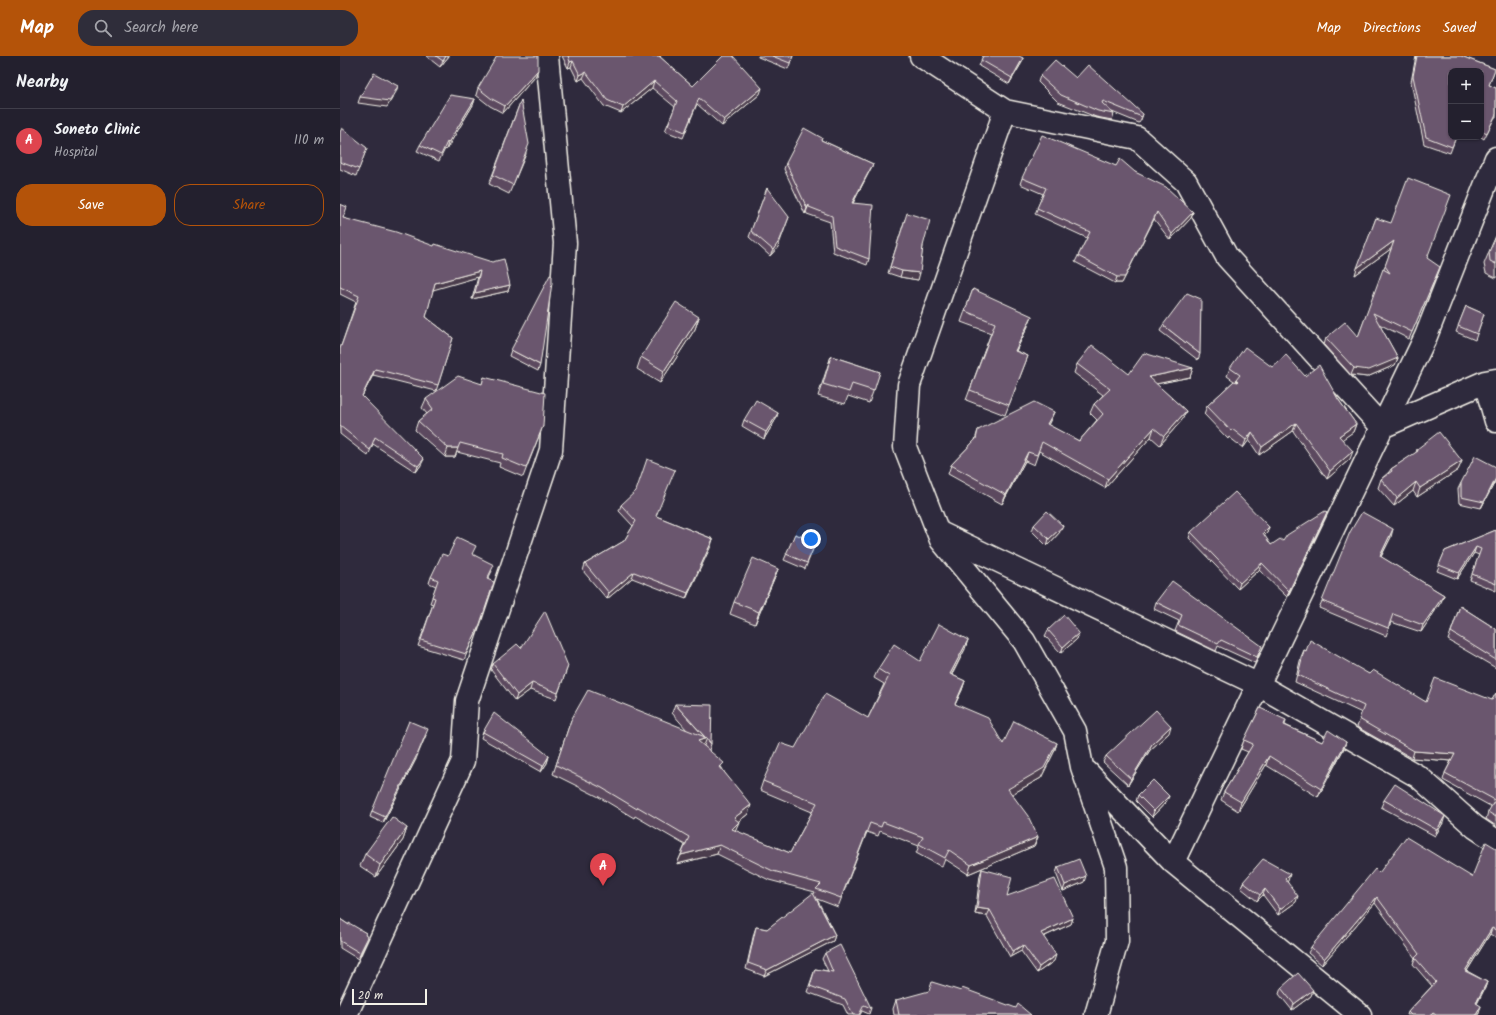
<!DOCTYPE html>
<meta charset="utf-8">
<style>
body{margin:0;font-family:Kalam,sans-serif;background:#2f2d3a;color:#f1f3f6}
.controls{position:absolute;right:12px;top:12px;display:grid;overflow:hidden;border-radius:8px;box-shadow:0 1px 3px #0004}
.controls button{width:36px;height:36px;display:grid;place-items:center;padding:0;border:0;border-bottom:1px solid #403e4a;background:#23202e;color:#f1f3f6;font:20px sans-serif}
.scale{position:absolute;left:12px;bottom:10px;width:75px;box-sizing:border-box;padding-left:4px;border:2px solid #f4f1e8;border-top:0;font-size:11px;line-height:14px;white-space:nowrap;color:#f4f1e8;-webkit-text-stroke:3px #2f2a3d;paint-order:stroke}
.you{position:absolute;left:471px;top:483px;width:14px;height:14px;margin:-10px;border:3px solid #fff;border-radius:50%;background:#1a73e8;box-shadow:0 0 0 6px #1a73e833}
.badge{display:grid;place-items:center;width:26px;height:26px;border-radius:50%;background:#b45309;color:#fff;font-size:13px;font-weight:700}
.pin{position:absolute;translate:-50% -33px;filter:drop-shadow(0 1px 2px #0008)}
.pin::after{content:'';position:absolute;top:21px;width:14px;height:12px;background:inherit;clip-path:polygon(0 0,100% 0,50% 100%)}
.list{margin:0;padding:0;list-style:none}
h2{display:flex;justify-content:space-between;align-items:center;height:52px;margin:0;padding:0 16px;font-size:17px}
h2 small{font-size:13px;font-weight:400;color:#a3a3aa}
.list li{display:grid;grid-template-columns:26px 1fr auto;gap:12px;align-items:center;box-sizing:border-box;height:64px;padding:0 16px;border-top:1px solid #403e4a}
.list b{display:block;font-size:15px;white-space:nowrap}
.list p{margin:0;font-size:13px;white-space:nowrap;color:#a3a3aa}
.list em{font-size:13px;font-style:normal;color:#a3a3aa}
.actions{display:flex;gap:8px;padding:12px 16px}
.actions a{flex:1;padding:9px 0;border:1px solid #b45309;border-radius:16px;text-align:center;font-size:14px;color:#b45309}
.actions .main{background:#b45309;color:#fff}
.icon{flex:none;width:22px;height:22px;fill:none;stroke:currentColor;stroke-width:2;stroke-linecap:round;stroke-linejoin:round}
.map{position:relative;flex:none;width:1156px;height:959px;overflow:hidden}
header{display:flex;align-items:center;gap:24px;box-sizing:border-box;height:56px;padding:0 20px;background:#b45309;color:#fff}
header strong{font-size:19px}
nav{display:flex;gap:22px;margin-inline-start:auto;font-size:14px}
.search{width:280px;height:36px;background:#2f2d3a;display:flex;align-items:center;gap:10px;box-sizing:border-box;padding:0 14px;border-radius:16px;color:#a3a3aa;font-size:15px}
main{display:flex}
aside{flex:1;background:#23202e}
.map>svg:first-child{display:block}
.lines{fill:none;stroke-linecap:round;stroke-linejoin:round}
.minor-casing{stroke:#f4f1e8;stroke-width:25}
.minor{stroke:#2f2a3d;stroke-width:22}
.wall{fill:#5c4a5f;stroke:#f4f1e8}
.shaded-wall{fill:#4b3c4d;stroke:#f4f1e8}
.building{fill:#6b566e;stroke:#f4f1e8}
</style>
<header>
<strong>Map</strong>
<div class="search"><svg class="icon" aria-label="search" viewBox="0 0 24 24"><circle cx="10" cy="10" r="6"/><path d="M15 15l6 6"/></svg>Search here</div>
<nav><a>Map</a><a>Directions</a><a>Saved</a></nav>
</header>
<main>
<aside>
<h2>Nearby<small></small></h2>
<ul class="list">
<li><span class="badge" style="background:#e0444e">A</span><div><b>Soneto Clinic</b><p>Hospital</p></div><em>110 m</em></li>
</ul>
<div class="actions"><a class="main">Save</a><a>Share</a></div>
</aside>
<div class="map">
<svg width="1156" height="959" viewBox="0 0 1156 959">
<rect width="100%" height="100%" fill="#2f2a3d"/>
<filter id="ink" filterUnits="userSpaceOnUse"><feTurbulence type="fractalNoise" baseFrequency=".025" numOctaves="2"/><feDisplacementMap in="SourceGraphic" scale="8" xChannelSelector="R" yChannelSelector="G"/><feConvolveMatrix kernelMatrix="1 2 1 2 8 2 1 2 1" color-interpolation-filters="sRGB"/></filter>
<g filter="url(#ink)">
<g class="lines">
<g class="minor-casing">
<path id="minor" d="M 581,0 L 665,55 L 569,329 L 565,391 L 601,484 L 684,585 L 735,675 L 742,711 L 776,811 L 777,885 L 756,959
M 665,55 L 797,82 L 846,126 L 887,201 L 1042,371 L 1145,326 L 1156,324
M 1145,326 L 1156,365
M 598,476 L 917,628 L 1079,721 L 1135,771 L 1156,785
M 747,716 L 833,806 L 1020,959
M 833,806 L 1086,280 L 1156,102
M 6,959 L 123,705 L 127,645 L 211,394 L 225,187 L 207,0"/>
</g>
<use href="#minor" class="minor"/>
</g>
<path class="wall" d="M 86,0 L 109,0 L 100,11 Z
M 222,0 L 321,0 L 320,1 L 353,30 L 420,38 L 382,70 L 357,48 L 343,82 L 325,75 L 335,51 L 312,32 L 281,57 L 264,50 L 243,22 L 238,25 L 231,11 L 228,12 Z
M 418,0 L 453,0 L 448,13 L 418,1 Z
M 643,0 L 683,2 L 681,8 L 669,28 L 639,10 Z
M 1076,0 L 1121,0 L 1155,13 L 1149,29 L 1156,32 L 1156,61 L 1155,61 L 1144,83 L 1141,81 L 1141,15 L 1111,15 L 1111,81 L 1116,81 L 1110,97 L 1084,88 L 1071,26 Z
M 700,20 L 736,22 L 803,58 L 801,64 L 799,67 L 772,56 L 774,58 L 772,64 L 756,61 L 718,46 L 698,26 Z
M 195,21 L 163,57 L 150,50 L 136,39 L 138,32 Z
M 135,43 L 133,49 L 106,94 L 105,93 L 99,105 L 77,95 L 80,89 Z
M 181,44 L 186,98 L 169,138 L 149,128 Z
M 0,76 L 27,92 L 16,120 L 0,113 Z
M 482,82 L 481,84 L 533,108 L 530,114 L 513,147 L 529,203 L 527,209 L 493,196 L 490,166 L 467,158 L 466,156 L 465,158 L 444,113 L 446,107 Z
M 776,110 L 795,116 L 853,156 L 851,162 L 830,184 L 814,163 L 782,227 L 775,227 L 735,206 L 747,182 L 695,158 L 703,138 L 680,128 L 682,122 Z
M 427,132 L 438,191 L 430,200 L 409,181 Z
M 0,148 L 3,162 L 170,229 L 168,235 L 132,243 L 138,221 L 93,233 L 86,261 L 113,282 L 96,335 L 33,319 L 22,340 L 81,409 L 76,416 L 33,388 L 28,400 L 0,378 L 0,293 L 16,246 L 0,238 Z
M 1036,162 L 1087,202 L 1097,218 L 1069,283 L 1039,268 L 1058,302 L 1055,309 L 1027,321 L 1011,319 L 984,289 L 986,282 L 1018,281 L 1052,192 L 1015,219 Z
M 565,163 L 583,190 L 578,224 L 560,221 L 548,217 Z
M 1156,180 L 1156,222 L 1146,217 L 1144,208 L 1149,196 Z
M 633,233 L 688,270 L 676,295 L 688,300 L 665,359 L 626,344 L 651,277 L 621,266 Z
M 1126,250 L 1144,258 L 1135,284 L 1116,276 Z
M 359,261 L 355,273 L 320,327 L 297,313 L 301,301 Z
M 823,269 L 860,298 L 858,304 L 820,275 Z
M 171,294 L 200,309 L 198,315 L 169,300 Z
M 491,300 L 540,316 L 529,347 L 508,340 L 505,348 L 478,340 Z
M 737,308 L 789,318 L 853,312 L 850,321 L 816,328 L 846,355 L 842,364 L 820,389 L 811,381 L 765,432 L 699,395 L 694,409 L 685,405 L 662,448 L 608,418 L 611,409 L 635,384 L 638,374 L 714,356 L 708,369 L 739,385 L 757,364 L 750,357 L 754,348 L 763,339 L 734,317 Z
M 932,311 L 965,320 L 998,343 L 1016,368 L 1013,376 L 1002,383 L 1010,403 L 987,423 L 953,375 L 919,399 L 909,384 L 903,392 L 889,381 L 888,383 L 864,358 L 867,350 L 894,325 L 887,320 L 890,312 Z
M 144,321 L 203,370 L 183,421 L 159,411 L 160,407 L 117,396 L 115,401 L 105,401 L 75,374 L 78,365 L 87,358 L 82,352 L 86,343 L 142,328 Z
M 438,357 L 436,363 L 424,383 L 402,370 L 404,364 Z
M 1077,393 L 1122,405 L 1118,414 L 1077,441 L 1073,435 L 1054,450 L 1038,432 L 1041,423 L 1049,416 L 1051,413 L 1076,397 Z
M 1156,424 L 1141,452 L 1119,447 L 1118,433 L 1121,427 Z
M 281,449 L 316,460 L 373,483 L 346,543 L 292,522 L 267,543 L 243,515 L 245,508 L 284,485 L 293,470 L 279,455 Z
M 984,463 L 947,541 L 919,514 L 898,533 L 849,482 L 851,476 L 929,471 L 927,477 L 924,480 L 931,489 L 943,485 Z
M 694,469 L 723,470 L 720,476 L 707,490 L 692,475 Z
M 1156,474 L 1156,535 L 1130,524 L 1139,499 L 1134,497 L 1117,523 L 1097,515 L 1105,495 Z
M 455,478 L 476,486 L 465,513 L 444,504 Z
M 1051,481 L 1041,501 L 1104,539 L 1101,546 L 1081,576 L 1051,566 L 1046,580 L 979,552 L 982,545 Z
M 133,498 L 152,515 L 148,523 L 137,574 L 124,604 L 78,590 L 93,548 L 90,547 L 96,530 L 89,527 L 91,521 L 108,500 Z
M 438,513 L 433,525 L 415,568 L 390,558 L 394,546 Z
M 816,546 L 920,596 L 915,607 L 878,590 L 876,595 L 835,575 L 839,565 L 814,553 Z
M 1120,550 L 1156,573 L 1156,612 L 1108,584 Z
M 708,574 L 739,577 L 737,583 L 721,597 L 705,580 Z
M 181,592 L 228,610 L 216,643 L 190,634 L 175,645 L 151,614 L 153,608 Z
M 625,593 L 612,619 L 625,625 L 622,634 L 615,648 L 663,688 L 717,687 L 714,696 L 701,722 L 672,738 L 698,781 L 694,790 L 628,818 L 605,803 L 602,811 L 576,797 L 579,790 L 540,775 L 538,780 L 527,776 L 498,851 L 477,843 L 495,879 L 493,885 L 424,920 L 406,913 L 414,877 L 416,871 L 427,873 L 474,838 L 475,836 L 429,824 L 377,798 L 337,808 L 345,789 L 295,760 L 294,762 L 259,741 L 213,718 L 231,664 L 347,674 L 332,657 L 335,648 L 371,688 L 369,694 L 382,712 L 408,758 L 398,766 L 395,775 L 450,797 L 472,756 L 420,734 L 423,725 L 455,692 L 528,662 L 544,628 L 534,622 L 538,613 L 580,605 Z
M 964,594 L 1029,618 L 1086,646 L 1152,644 L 1156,637 L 1156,770 L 1146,763 L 1148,756 L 1152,751 L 1103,724 L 1105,717 L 1111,705 L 1072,702 L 1017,671 L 1022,657 L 955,626 L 961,601 Z
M 946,664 L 945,669 L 982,686 L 1006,686 L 1003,694 L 978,741 L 926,709 L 898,755 L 881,744 L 884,736 L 908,696 L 901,693 L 904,684 Z
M 143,676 L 209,700 L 207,707 L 201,716 L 141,682 Z
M 829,677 L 810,694 L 788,729 L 763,706 L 766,700 Z
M 76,703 L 43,767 L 30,761 L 32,755 Z
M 798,739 L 829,740 L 826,746 L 812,761 L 796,745 Z
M 1044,744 L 1103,767 L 1095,780 L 1041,751 Z
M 67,772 L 63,784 L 36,821 L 20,810 L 25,798 Z
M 1156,792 L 1156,882 L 1150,878 L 1127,915 L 1147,926 L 1145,932 L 1137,948 L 1139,957 L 1138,959 L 1067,959 L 1068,956 L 1092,930 L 1073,908 L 1075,902 L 1035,847 L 982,909 L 968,897 L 971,891 L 1039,817 L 1132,821 Z
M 718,811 L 744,826 L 723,835 L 716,817 Z
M 642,813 L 667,840 L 733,862 L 731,868 L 703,881 L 714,905 L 697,917 L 681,895 L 670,901 L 647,860 L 635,858 L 640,819 Z
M 947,825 L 956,846 L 938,859 L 923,839 L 917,845 L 901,832 L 903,826 L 948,825 Z
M 0,863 L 9,869 L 26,877 L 25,879 L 25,887 L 18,903 L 0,892 Z
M 485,897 L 531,952 L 529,958 L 522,955 L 520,959 L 508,959 L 503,949 L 467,936 L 475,913 L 488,915 L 482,903 Z
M 941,932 L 971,940 L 952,954 L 939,938 Z
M 556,944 L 691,959 L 554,959 L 553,953 Z"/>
<path class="shaded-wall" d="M 106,0 L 109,0 L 100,11 L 103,5 Z
M 683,2 L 681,8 L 669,28 L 672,22 Z
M 233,5 L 231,11 L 228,12 L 230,6 Z
M 198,14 L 195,21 L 163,57 L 165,50 Z
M 246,16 L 243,22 L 238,25 L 240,19 Z
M 314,25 L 312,32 L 281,57 L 283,51 Z
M 58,30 L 56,36 L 47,51 L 18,47 L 20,41 Z
M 422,32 L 420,38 L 382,70 L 384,64 Z
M 135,43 L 133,49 L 106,94 L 108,87 Z
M 533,108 L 530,114 L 510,153 L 512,147 Z
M 469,149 L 466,156 L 465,158 L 467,152 Z
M 817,156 L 814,163 L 782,227 L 775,227 L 777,221 Z
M 853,156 L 851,162 L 830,184 L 832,178 Z
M 449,161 L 438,191 L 430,200 L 433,194 Z
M 1054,185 L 1052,192 L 1015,219 L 1017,212 Z
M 140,215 L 138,221 L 93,234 L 95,227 Z
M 562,215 L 580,217 L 578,224 L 560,221 Z
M 170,229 L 168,235 L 132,243 L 135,237 Z
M 692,260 L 688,270 L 671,305 L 675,295 Z
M 359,261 L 355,273 L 320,327 L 324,315 Z
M 1058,302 L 1055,309 L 1027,321 L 1011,319 L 1014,312 Z
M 853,312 L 850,321 L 806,330 L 809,321 Z
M 35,313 L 33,319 L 19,346 L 22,340 Z
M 846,355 L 842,364 L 820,389 L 824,380 Z
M 714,356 L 710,365 L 704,377 L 707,368 Z
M 438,357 L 436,363 L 424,383 L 426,376 Z
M 956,367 L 953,375 L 919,399 L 922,391 Z
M 1016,368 L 1013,376 L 996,388 L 999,380 Z
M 814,372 L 811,381 L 765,432 L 768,423 Z
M 912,376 L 909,384 L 903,392 L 906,384 Z
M 108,392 L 118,392 L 115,401 L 105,401 Z
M 1013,395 L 1010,403 L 987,423 L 990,415 Z
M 688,396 L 685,405 L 662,448 L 666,439 Z
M 84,403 L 81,409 L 76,416 L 78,410 Z
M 1122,405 L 1118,414 L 1077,441 L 1080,432 Z
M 1156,422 L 1156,424 L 1141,452 Z
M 1076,426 L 1073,435 L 1054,450 L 1057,442 Z
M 987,456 L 984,463 L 947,541 L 949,535 Z
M 723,470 L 720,476 L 707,490 L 709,483 Z
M 929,471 L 927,477 L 920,483 L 923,477 Z
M 1053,473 L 1051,481 L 1037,508 L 1040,500 Z
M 373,483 L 371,490 L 346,543 L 348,537 Z
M 1136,491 L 1134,497 L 1117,523 L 1119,517 Z
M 922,507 L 919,514 L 898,533 L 900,527 Z
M 438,513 L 433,525 L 415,568 L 419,556 Z
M 294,516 L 292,522 L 267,543 L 269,537 Z
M 1104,539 L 1101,546 L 1081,576 L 1083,569 Z
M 739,577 L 737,583 L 721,597 L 723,591 Z
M 628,584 L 625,593 L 607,627 L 610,618 Z
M 625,625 L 622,634 L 611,657 L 615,648 Z
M 192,627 L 190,634 L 175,645 L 177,639 Z
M 831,670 L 829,677 L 810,694 L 788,729 L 791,723 L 812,688 Z
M 86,679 L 76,703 L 43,767 L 45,761 Z
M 367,682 L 363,692 L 358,685 Z
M 1006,686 L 1003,694 L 978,741 L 981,733 Z
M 717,687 L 714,696 L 701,722 L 665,742 L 668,733 Z
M 1074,695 L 1115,698 L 1112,705 L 1072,702 Z
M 209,700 L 207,707 L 201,716 L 203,710 Z
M 929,700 L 926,709 L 898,755 L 901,746 Z
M 829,740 L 826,746 L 812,761 L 814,755 Z
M 411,749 L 408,758 L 391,771 L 394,762 Z
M 1105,760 L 1103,767 L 1095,780 L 1097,774 Z
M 399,766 L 395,775 L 392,773 Z
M 67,772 L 63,784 L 36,821 L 40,809 Z
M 698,781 L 694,790 L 628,818 L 631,809 Z
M 380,789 L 377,798 L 337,808 L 341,799 Z
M 950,818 L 948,825 L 943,829 L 945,823 Z
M 746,820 L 744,826 L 723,835 L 725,829 Z
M 925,833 L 923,839 L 917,845 L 920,839 Z
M 958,840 L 956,846 L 938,859 L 940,853 Z
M 1037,841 L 1035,847 L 982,909 L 984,903 Z
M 637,852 L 650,854 L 647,860 L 635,858 Z
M 733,862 L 731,868 L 698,883 L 701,877 Z
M 1152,872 L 1150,878 L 1123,921 L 1125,915 Z
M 495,879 L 493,885 L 424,920 L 427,914 Z
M 683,889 L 681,895 L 670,901 L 673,895 Z
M 716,899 L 714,905 L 697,917 L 699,911 Z
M 1147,926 L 1145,932 L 1133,953 L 1136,947 Z
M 973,934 L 971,940 L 952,954 L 954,948 Z
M 1141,950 L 1139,957 L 1138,959 L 1136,959 Z"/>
<path class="building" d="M 96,0 L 106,0 L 103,5 Z
M 157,0 L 198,0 L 198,14 L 165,50 L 152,43 L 138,32 Z
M 228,0 L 319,0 L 353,30 L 383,0 L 393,0 L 422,32 L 384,64 L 359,42 L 345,76 L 328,69 L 337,45 L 314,25 L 283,51 L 267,44 L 246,16 L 240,19 L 233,5 L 230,6 Z
M 432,0 L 453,0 L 450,7 Z
M 643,0 L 679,0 L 683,2 L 672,22 L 641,4 Z
M 1077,0 L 1121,0 L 1155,13 L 1149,29 L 1156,32 L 1156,58 L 1147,77 L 1141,74 L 1141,15 L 1111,15 L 1111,81 L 1116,81 L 1112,91 L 1086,81 L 1073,20 Z
M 715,4 L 736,22 L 748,9 L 803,58 L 802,61 L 763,45 L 762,47 L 774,58 L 758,55 L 721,39 L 700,20 Z
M 34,17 L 58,30 L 50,45 L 20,41 Z
M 110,39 L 135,43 L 108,87 L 107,86 L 101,99 L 80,89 Z
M 181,44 L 189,88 L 173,129 L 153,119 Z
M 2,72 L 27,92 L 19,113 L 0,106 L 0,76 Z
M 464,72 L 482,82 L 481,84 L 533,108 L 512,147 L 533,149 L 529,203 L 495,190 L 492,160 L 469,151 L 469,149 L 467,152 L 446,107 Z
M 702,79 L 776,110 L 780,103 L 795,116 L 826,131 L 853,156 L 832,178 L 817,156 L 785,221 L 777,221 L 738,200 L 750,176 L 697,152 L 706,132 L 682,122 Z
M 1068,122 L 1111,139 L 1087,202 L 1100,211 L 1072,276 L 1033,257 L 1058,302 L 1029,314 L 1014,312 L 986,282 L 1005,266 L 1018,281 L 1043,213 L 1050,217 L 1045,210 L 1054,185 L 1017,212 L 1036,162 L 1051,167 Z
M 427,132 L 449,161 L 440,184 L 433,194 L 411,175 Z
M 0,148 L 7,151 L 3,162 L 56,176 L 94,190 L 95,188 L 152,206 L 164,203 L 170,229 L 135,237 L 140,215 L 95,227 L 86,261 L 113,282 L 98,329 L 35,313 L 22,340 L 84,403 L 78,410 L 35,381 L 30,394 L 0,370 L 0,293 L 19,240 L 0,231 Z
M 567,157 L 590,164 L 583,190 L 580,217 L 562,215 L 550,211 Z
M 1156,180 L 1156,208 L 1150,205 L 1149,196 Z
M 210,219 L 212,220 L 212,227 L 200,309 L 171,294 Z
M 633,233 L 692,260 L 675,295 L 688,300 L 669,349 L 630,334 L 655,267 L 625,255 Z
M 847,237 L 861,243 L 860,298 L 823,269 Z
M 336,246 L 359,261 L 324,315 L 301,301 Z
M 1126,250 L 1144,258 L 1137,278 L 1118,270 Z
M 752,289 L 789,318 L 804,297 L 853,312 L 809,321 L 846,355 L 824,380 L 814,372 L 768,423 L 702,386 L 697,399 L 688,396 L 666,439 L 611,409 L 636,383 L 638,374 L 694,346 L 714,356 L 707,368 L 739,385 L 763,358 L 754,348 L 770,333 L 737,308 Z
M 905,291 L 932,311 L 946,299 L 965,320 L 979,309 L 998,343 L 1016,368 L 999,380 L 1013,395 L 990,415 L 956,367 L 922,391 L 912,376 L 906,384 L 892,373 L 891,375 L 867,350 L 894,325 L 898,326 L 896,324 L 900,319 L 890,312 Z
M 491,300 L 540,316 L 534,335 L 512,328 L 509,336 L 483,328 Z
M 118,320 L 142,328 L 144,321 L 205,337 L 203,370 L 186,412 L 162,402 L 163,398 L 120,387 L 118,392 L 108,392 L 78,365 L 93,353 L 86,343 Z
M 416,344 L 438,357 L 426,376 L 404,364 Z
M 1099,376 L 1122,405 L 1080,432 L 1076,426 L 1057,442 L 1041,423 L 1052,415 L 1051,413 L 1078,395 L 1077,393 Z
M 1135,400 L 1156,411 L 1156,422 L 1144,446 L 1121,441 L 1121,427 Z
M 307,403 L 335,414 L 316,460 L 373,483 L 348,537 L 294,516 L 269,537 L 245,508 L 284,485 L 296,465 L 281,449 L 296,435 Z
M 895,436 L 929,471 L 923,477 L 931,489 L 940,483 L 943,485 L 947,479 L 985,455 L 987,456 L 949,535 L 922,507 L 900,527 L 851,476 Z
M 707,455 L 723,470 L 709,483 L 694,469 Z
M 1022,456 L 1053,473 L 1040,500 L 1104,539 L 1083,569 L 1053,558 L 1048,572 L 982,545 L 1010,476 Z
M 1156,474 L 1156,528 L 1132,518 L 1141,493 L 1136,491 L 1119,517 L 1099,509 L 1105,495 Z
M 455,478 L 476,486 L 467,507 L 446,498 Z
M 117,481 L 136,490 L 132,498 L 154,509 L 147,523 L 154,526 L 140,568 L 126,598 L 81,584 L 95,542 L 92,541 L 98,524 L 91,521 L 102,498 L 108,500 Z
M 413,502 L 438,513 L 419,556 L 394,546 Z
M 832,525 L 922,590 L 917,601 L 881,584 L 878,588 L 838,569 L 842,559 L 816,546 Z
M 1120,550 L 1156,573 L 1156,604 L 1111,576 Z
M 205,555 L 228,610 L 218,637 L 192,627 L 177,639 L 153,608 L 177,588 L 181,592 Z
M 724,559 L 739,577 L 723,591 L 708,574 Z
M 599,568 L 628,584 L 610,618 L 625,625 L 615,648 L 648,662 L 663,688 L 674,665 L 717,687 L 704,712 L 668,733 L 688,760 L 698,781 L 631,809 L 609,794 L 605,802 L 579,788 L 583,781 L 543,766 L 541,771 L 530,767 L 501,842 L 476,833 L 481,828 L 433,815 L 380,789 L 341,799 L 349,781 L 298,751 L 297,753 L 262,732 L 216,709 L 231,664 L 248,634 L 365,681 L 335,648 L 372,649 L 371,688 L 367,682 L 358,685 L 384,707 L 380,711 L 411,749 L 394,762 L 399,766 L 392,773 L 450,797 L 477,747 L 423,725 L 440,687 L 455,692 L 485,638 L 528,662 L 549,620 L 538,613 L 554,588 L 580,605 Z
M 970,584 L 1029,618 L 1033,614 L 1086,646 L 1095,622 L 1152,644 L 1156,637 L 1156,761 L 1148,756 L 1155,744 L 1105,717 L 1115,698 L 1074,695 L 1019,663 L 1024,650 L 958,619 L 964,594 L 966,595 Z
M 920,652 L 946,664 L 944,669 L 982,686 L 988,674 L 1006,686 L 981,733 L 929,700 L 901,746 L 884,736 L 913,688 L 904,684 Z
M 816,654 L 831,670 L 812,688 L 791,723 L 766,700 Z
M 154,657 L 209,700 L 203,710 L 143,676 Z
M 69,665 L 88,673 L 78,697 L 45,761 L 32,755 Z
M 813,724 L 829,740 L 814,755 L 798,739 Z
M 1055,728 L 1105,760 L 1097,774 L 1044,744 Z
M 52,761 L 67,772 L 40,809 L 25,798 Z
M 1066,781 L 1132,821 L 1146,786 L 1156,792 L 1156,874 L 1152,872 L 1125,915 L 1147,926 L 1136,947 L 1141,950 L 1136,959 L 1096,959 L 1093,957 L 1091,959 L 1071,959 L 1068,956 L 1096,926 L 1075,902 L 1079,898 L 1037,841 L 984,903 L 971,891 L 1035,813 L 1039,817 Z
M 739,803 L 746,820 L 725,829 L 718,811 Z
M 923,803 L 950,818 L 945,823 L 958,840 L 940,853 L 925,833 L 920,839 L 903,826 Z
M 642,813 L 672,821 L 667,840 L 715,823 L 733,862 L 701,877 L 716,899 L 699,911 L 683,889 L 673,895 L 650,854 L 637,852 Z
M 473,837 L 495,879 L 427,914 L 408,907 L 416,871 L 427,873 Z
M 0,863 L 9,869 L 9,867 L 26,877 L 25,879 L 28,881 L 20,897 L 0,885 Z
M 500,889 L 531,952 L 524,949 L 519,959 L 513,959 L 505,943 L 470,930 L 475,913 L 493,916 L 485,897 Z
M 958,917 L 973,934 L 954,948 L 941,932 Z
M 592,926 L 621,935 L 622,932 L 676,952 L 678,948 L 691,959 L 559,959 L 556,944 L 589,935 Z"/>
</g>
</svg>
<div class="controls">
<button>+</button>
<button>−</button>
</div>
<div class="scale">20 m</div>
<div class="you"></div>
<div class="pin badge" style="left:263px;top:830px;background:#e0444e">A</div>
</div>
</main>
